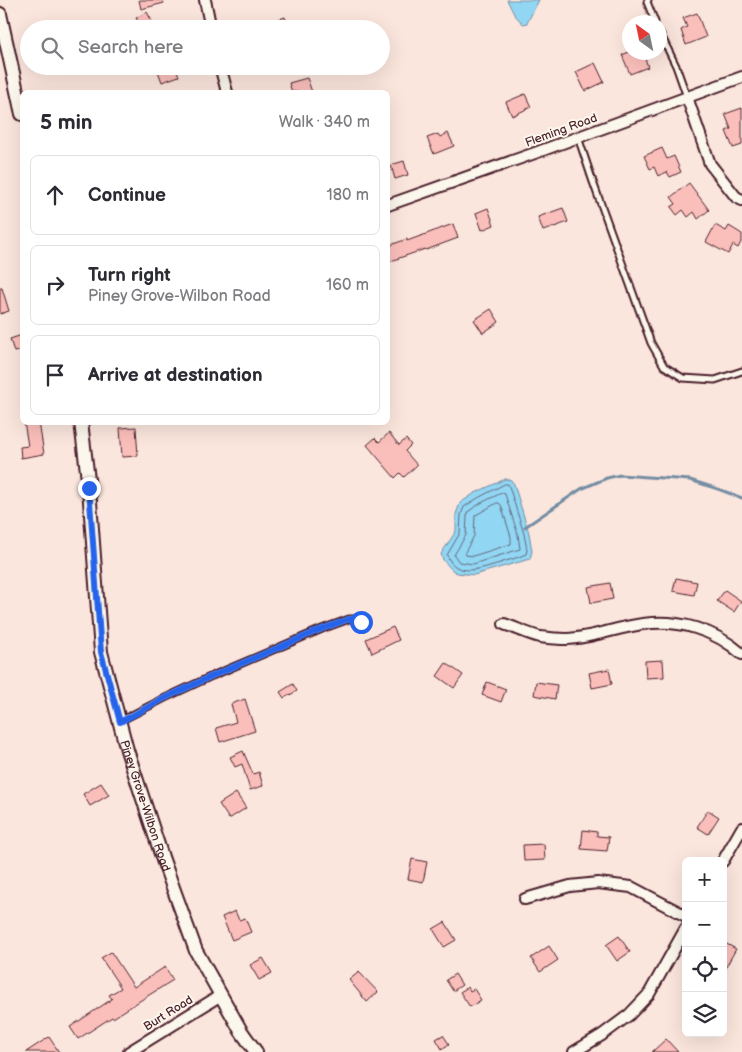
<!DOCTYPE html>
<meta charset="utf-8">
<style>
body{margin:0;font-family:"Balsamiq Sans",sans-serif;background:#f7f7f7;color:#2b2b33}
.controls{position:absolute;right:15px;bottom:15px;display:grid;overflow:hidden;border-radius:8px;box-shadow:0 5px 20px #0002}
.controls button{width:45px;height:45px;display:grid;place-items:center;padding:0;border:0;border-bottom:1px solid #e1e1e2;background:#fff;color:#2b2b33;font:25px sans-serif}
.compass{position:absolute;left:622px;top:15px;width:45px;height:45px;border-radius:50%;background:#fff;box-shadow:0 5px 20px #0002;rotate:327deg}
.stop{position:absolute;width:15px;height:15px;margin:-11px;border:4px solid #2563eb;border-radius:50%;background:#fff}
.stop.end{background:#2563eb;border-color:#fff;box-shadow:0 1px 5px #0008}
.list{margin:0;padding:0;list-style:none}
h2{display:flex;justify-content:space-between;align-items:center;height:65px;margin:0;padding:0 20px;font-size:21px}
h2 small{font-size:16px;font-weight:400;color:#7c7c81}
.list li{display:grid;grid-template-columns:32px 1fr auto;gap:15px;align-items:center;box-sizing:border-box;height:80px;margin:0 10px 10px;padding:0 10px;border:1px solid #e1e1e2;border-radius:8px}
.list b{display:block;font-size:19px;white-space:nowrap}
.list p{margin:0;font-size:16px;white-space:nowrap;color:#7c7c81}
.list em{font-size:16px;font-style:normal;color:#7c7c81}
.icon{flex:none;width:28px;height:28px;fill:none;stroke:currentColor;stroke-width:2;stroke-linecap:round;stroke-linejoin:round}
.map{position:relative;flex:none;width:742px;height:1052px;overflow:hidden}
.search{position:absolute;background:#fff;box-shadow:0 5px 20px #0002;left:20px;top:20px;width:370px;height:55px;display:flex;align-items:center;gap:12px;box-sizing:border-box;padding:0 18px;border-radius:28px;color:#7c7c81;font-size:19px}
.panel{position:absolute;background:#fff;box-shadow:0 5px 20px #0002;left:20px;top:90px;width:370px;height:335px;border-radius:8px}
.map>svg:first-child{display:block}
.water{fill:#91d6f3;stroke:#758da3}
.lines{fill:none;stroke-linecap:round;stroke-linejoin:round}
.shore{stroke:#66687b;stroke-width:1}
.stream{stroke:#758da3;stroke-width:3}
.building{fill:#fbbfbb;stroke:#4a1f2b}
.service-casing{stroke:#4a1f2b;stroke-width:9}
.minor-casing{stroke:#4a1f2b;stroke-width:14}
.tertiary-casing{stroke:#4a1f2b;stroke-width:16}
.service{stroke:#fbf7ec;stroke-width:5}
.minor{stroke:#fbf7ec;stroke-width:10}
.tertiary{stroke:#fbf7ec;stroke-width:12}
.route{stroke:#2563eb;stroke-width:6}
.labels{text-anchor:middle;stroke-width:4;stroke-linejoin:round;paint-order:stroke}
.street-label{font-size:12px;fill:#4a1f2b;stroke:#fbf7ec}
</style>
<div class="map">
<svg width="742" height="1052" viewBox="0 0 742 1052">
<rect width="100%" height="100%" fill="#fbe6dd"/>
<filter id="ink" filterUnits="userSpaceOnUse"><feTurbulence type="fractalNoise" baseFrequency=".02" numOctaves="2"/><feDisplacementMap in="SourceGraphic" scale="10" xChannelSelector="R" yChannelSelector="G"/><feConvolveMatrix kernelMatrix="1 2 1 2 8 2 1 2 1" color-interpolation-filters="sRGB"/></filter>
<g filter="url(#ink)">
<path class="water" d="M 507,0 L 539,0 L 527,23 L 523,24 L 514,14 Z
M 505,479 L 511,480 L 514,484 L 529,533 L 532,551 L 530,559 L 474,575 L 457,573 L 452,570 L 443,560 L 441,554 L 456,531 L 456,514 L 460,503 L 475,493 Z"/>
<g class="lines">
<path class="shore" d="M 505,484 L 508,484 L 509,486 L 524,534 L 527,550 L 526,554 C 518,558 508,560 500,563 C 482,568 456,579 447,555 L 460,533 L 461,515 L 464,507 L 478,498 Z
M 502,493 L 505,494 L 518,535 L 520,549 L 473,564 L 459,562 L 454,555 L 466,535 L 467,516 L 469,511 L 481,503 Z
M 497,503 L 499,503 L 501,505 L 511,537 L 511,544 L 473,556 L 466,555 L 465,552 L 474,536 L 475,516 Z"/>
<path class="stream" d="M 525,527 L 581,489 L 607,478 L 620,475 L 690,480 L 718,489 L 742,498"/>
</g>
<path class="building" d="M 139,0 L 163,0 L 164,3 L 141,9 Z
M 147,12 L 153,23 L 142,28 L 136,18 Z
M 697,13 L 706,37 L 686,45 L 681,30 L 687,27 L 683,18 Z
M 285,17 L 288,29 L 274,29 L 271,22 Z
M 629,52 L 643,52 L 648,67 L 630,74 L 622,55 Z
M 595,63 L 604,82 L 585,91 L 576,72 Z
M 156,66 L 175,66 L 179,76 L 162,82 Z
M 307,78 L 312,92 L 292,92 L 289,83 Z
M 525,94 L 531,107 L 512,116 L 506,102 Z
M 742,108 L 742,145 L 733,148 L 726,131 L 731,129 L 725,114 Z
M 448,133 L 454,146 L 434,154 L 427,138 L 438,134 L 440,137 Z
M 662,148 L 667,159 L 674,156 L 681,172 L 670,177 L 667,172 L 658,176 L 654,167 L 650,169 L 644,156 Z
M 404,161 L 408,175 L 395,179 L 391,165 Z
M 689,183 L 709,210 L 698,219 L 694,212 L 688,217 L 683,210 L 677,215 L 671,207 L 676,204 L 671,197 Z
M 488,208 L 494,225 L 482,230 L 476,213 Z
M 563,208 L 568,222 L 543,231 L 538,217 Z
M 453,224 L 458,238 L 426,250 L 425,249 L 388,262 L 388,246 L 407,239 L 407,241 Z
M 715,225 L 726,231 L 729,226 L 742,234 L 742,240 L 738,248 L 733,245 L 728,254 L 706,242 Z
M 0,288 L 2,288 L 9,311 L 0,314 Z
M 491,309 L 499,322 L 483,333 L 474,320 Z
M 22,335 L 22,350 L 14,352 L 10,339 Z
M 24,422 L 39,422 L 44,454 L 21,458 L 20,447 L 28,446 Z
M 136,427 L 138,456 L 122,457 L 120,428 Z
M 389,433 L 399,445 L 406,439 L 411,445 L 405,451 L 417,465 L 404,477 L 400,473 L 395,478 L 367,445 L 375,438 L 379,442 Z
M 676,578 L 697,582 L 694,595 L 673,591 Z
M 610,583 L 613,599 L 591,603 L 588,587 Z
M 725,590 L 741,601 L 734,612 L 717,601 Z
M 393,627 L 399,640 L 372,653 L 366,639 Z
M 663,660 L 664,677 L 646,678 L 645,661 Z
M 446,663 L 463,675 L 454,688 L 437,676 Z
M 609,669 L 612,684 L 592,688 L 589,673 Z
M 487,682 L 506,689 L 501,702 L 482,695 Z
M 536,682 L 557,685 L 555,699 L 534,695 Z
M 293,684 L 297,691 L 284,698 L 280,692 Z
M 245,699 L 255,731 L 220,742 L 216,728 L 236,722 L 231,704 Z
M 243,751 L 253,774 L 259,772 L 263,786 L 250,790 L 242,764 L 235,767 L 230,757 Z
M 101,783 L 109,795 L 90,806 L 83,794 Z
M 236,793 L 246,808 L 229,819 L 219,804 Z
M 708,810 L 719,817 L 708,834 L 697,827 Z
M 583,830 L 597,832 L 597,836 L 609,837 L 607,851 L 581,849 Z
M 544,844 L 545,860 L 524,861 L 523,845 Z
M 412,859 L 427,862 L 423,882 L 408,879 Z
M 235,911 L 239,920 L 245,918 L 251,932 L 232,940 L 222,917 Z
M 445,922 L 456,940 L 444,947 L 433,929 Z
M 619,936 L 630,952 L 617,961 L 606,945 Z
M 723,942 L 736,949 L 723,972 Z
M 549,946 L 558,960 L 540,972 L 531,958 Z
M 111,952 L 134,987 L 165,967 L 173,980 L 138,1002 L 113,1018 L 112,1017 L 78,1039 L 70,1027 L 112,999 L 109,995 L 121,988 L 101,958 Z
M 263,958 L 272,973 L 259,980 L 250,965 Z
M 359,972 L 378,992 L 367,1002 L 349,980 Z
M 455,974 L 462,985 L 453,991 L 446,980 Z
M 468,987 L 470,991 L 474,989 L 481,1000 L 470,1007 L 460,992 Z
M 443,1035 L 449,1044 L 442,1049 L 436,1039 Z
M 49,1037 L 59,1052 L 26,1052 Z
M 666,1039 L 678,1052 L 652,1052 Z"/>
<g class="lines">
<g class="service-casing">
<path id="service" d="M 648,0 L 647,2 L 655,22
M 660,33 L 676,66 L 687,97
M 578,137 L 593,182 L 651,343 L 664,366 L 683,378 L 715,380 L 742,371
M 120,721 L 165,698 L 212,676 L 322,629 L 349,619 L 357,619 L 361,622"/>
</g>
<g class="minor-casing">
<path id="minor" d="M 205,0 L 211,29
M 220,66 L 227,92
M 687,97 L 710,164 L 736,197 L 742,200
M 388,205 L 535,153 L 742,77
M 504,624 C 516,628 528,634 540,637 C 548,638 559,639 567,639 C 592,638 618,627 643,624 C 679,619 715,630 742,654
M 723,861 L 742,828
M 525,899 L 570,886 L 598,883 L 631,887 L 686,916
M 129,1052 L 221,995
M 574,1052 L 602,1035 L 629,1015 L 649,994 L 686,928"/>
</g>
<g class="tertiary-casing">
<g id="tertiary">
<path d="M 0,14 L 22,114"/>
<path id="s1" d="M 81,422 L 89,488 L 101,652 L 127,750 L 163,860 L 196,951 L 241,1031 L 256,1052"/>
</g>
</g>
<use href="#service" class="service"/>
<use href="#minor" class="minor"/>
<use href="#tertiary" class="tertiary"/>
</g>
</g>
<g class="lines" filter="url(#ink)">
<path class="route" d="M 89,488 L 101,652 L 120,722 L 165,698 L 212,676 L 322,629 L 349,619 L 357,619 L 361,622"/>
</g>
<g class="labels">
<g class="street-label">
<text transform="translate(561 130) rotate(-20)" y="4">Fleming Road</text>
<text dy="4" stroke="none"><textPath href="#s1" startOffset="391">Piney Grove-Wilbon Road</textPath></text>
<text transform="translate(168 1013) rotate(-32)" y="4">Burt Road</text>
</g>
</g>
</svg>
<div class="controls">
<button>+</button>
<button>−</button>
<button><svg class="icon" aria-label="locate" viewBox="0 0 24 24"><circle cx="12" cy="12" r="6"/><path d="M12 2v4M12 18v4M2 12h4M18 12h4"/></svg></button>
<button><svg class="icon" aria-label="layers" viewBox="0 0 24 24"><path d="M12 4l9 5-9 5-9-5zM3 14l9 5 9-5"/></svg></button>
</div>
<svg class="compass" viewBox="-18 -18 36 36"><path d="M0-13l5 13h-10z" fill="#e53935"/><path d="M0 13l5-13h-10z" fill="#7c7c81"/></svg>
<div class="stop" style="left:361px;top:622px"></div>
<div class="stop end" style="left:89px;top:488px"></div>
<div class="search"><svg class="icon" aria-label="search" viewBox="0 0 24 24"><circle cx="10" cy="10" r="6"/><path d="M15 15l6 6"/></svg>Search here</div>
<section class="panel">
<h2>5 min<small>Walk · 340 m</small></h2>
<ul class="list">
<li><svg class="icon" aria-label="ahead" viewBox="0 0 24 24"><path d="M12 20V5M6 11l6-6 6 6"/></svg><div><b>Continue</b></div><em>180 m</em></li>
<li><svg class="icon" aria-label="right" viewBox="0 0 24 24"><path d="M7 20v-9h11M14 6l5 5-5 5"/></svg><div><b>Turn right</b><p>Piney Grove-Wilbon Road</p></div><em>160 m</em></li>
<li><svg class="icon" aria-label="arrive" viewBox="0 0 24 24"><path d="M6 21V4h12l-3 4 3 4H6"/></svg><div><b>Arrive at destination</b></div></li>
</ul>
</section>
</div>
